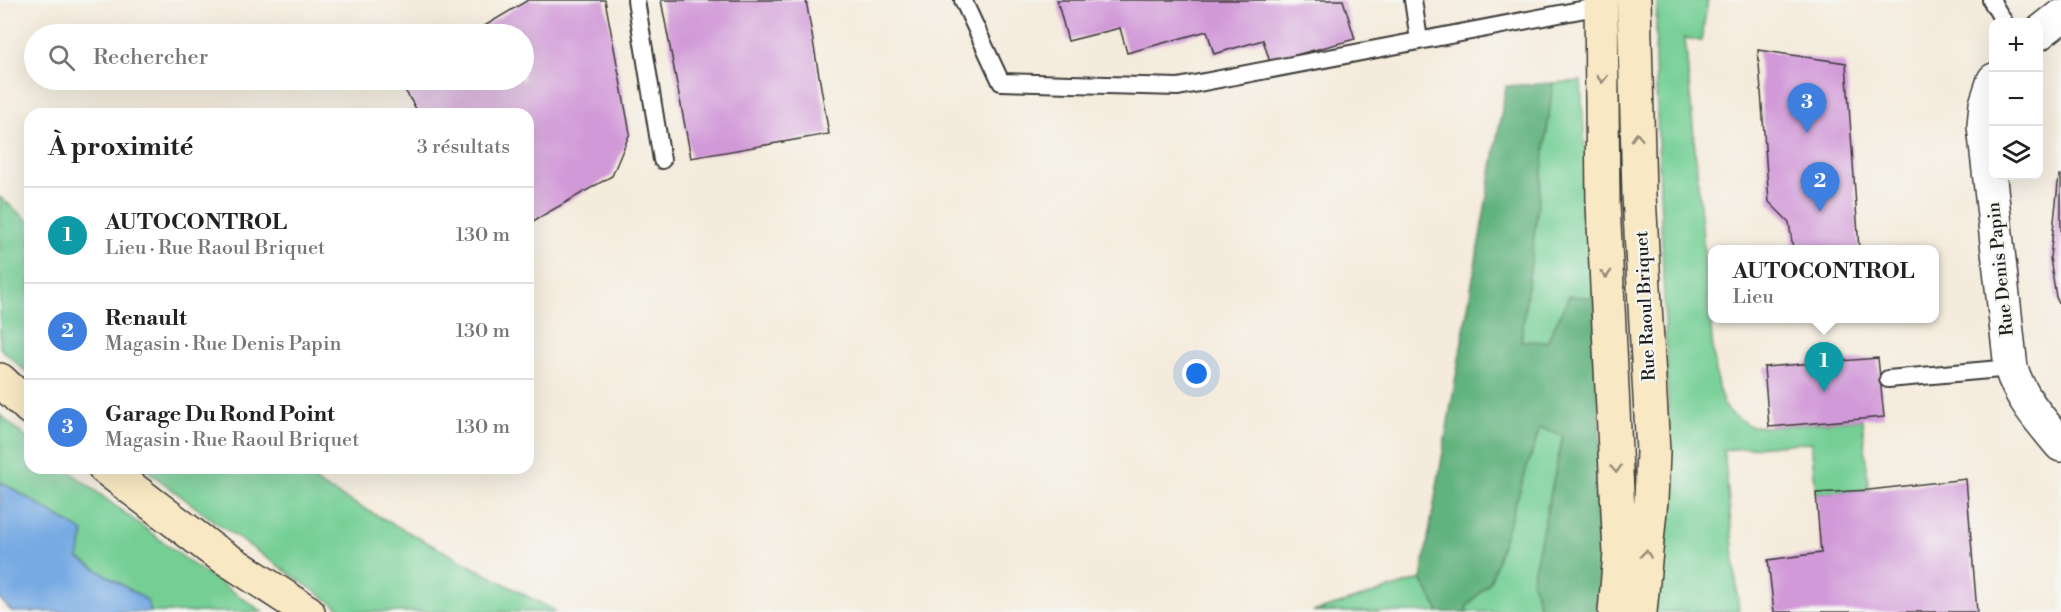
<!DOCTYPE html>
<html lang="fr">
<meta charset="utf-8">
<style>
body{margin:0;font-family:"Libre Bodoni",serif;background:#f2f2f2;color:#222}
.controls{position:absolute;right:18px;top:18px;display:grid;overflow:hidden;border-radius:12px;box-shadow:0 6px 24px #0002}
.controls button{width:54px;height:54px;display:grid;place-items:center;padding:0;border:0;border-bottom:2px solid #e0e0e0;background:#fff;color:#222;font:30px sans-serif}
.you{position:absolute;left:1197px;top:374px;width:21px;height:21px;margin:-15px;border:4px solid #fff;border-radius:50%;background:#1a73e8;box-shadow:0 0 0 9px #1a73e833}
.badge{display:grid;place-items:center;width:39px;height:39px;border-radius:50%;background:#1f6fb2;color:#fff;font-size:20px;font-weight:700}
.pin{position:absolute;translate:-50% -50px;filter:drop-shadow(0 2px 3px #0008)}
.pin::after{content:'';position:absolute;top:32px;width:21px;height:18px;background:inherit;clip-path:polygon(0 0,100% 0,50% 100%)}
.popup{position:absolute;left:1708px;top:245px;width:231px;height:78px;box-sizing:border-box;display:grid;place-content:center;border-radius:12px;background:#fff;filter:drop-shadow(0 2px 4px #0005);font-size:20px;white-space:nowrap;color:#767676}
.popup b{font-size:22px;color:#222}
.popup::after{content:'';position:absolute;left:50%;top:100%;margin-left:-12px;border:12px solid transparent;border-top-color:#fff}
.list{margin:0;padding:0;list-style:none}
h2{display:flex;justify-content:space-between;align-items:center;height:78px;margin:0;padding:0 24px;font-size:26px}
h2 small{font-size:20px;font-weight:400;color:#767676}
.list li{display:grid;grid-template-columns:39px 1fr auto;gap:18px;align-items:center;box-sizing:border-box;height:96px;padding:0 24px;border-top:2px solid #e0e0e0}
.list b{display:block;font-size:22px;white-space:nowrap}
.list p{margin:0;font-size:20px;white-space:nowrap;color:#767676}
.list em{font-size:20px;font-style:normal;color:#767676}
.icon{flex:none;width:33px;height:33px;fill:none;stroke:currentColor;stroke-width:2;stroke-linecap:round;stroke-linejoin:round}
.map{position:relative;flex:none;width:2061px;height:612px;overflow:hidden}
.search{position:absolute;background:#fff;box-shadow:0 6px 24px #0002;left:24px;top:24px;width:510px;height:66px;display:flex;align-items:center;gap:15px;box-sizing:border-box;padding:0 21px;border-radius:33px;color:#767676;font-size:22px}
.panel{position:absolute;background:#fff;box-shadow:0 6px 24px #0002;left:24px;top:108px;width:510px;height:366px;border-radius:18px}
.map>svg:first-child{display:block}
.green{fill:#75cf95;stroke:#487658;stroke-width:1.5}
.forest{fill:#60b27e;stroke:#3e674d;stroke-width:1.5}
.water{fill:#77aae3;stroke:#4a6380;stroke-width:1.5}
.building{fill:#d199d8}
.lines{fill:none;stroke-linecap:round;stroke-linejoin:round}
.lane-casing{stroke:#3c3b39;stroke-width:20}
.street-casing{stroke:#3c3b39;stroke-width:36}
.secondary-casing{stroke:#3c3b39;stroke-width:36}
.lane{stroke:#fff;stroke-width:16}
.street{stroke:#fff;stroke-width:33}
.secondary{stroke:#f8e8c3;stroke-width:33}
.oneway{stroke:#958c78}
.labels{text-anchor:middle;stroke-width:4.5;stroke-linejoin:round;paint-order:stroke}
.street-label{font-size:18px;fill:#1c1c1c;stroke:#f6f6f2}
</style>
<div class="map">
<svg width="2061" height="612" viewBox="0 0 2061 612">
<rect width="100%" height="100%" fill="#f6f6f2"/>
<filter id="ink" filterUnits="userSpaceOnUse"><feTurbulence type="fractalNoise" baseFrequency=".0167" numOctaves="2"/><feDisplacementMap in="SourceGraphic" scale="12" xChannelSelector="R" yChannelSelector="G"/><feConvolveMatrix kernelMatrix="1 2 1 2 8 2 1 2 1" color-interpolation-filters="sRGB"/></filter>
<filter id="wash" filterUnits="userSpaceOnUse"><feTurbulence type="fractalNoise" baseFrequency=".008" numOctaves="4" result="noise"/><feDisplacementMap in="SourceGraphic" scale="24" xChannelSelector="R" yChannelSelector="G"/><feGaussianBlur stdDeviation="1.35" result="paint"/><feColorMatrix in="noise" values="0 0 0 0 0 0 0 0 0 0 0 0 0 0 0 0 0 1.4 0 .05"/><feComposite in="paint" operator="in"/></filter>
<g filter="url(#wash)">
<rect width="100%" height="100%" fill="#f4ebdc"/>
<path class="green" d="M 1657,0 L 1708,0 L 1701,41 L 1685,38 L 1713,350 L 1718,387 L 1724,405 L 1732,414 L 1750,426 L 1769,427 L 1862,419 L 1869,490 L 1816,493 L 1811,442 L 1724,450 L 1739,612 L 1649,612 L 1652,575 L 1670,456 L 1655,59 Z
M 1581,81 L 1594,298 L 1569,296 L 1547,342 L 1521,341 L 1553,83 Z
M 0,197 L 30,222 L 30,375 L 0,348 Z
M 0,415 L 30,441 L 30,468 L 65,468 L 195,566 L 263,612 L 151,612 L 146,600 L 78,558 L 18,493 L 0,481 Z
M 1539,428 L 1563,435 L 1532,580 L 1541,612 L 1466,612 L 1467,606 L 1490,582 Z
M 144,468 L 303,468 L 322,486 L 557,612 L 345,612 L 215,522 Z
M 1421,579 L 1439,612 L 1313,612 Z"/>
<path class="forest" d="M 1553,83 L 1521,341 L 1547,342 L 1569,296 L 1594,298 C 1599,403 1606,507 1597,612 L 1541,612 L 1532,580 L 1563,436 L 1540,428 L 1490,582 L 1467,606 L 1466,612 L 1439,612 L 1421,579 L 1506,86 Z"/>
<path class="water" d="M 0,481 L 84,532 L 78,558 L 147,600 L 151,612 L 12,612 L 0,599 Z"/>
<g id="blocks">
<path class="building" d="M 528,0 L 605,0 L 630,133 L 612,176 L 528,224 L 528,114 L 419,114 L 399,80 L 524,80 L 524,34 L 471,34 Z
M 661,0 L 806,0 L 829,134 L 691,158 Z
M 1057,0 L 1343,0 L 1355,39 L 1270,62 L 1263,40 L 1214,54 L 1207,31 L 1127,53 L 1120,28 L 1068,41 Z
M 1758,50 L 1846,63 L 1859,249 L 1793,249 L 1789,222 L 1769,202 Z
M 2059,175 L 2061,175 L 2061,308 L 2056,297 L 2050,258 Z
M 1878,358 L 1884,417 L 1769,427 L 1764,367 Z
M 1966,479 L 1977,612 L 1774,612 L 1768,560 L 1821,553 L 1816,493 L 1869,490 Z"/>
</g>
</g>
<g filter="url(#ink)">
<use href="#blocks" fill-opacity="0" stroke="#3c3b39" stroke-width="1.5"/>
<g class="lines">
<g class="lane-casing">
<path id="lane" d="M 636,0 L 662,160
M 963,0 L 1001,82 L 1178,87 L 1601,6 L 1605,8
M 1413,0 L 1419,40
M 1991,0 L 2004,22
M 1888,379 L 2011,368"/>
</g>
<g class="street-casing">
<path id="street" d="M 2038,34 L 2061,16
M 1994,80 L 1986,104 L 1984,126 L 2011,368 C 2020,398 2041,421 2061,445"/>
</g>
<g class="secondary-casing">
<path id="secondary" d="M 1601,0 L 1603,204 L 1620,553 L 1615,612
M 1634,0 L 1639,195 L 1653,452 L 1651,500 L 1640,612
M 0,380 L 30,408
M 105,468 L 210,548 L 308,612"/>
</g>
<use href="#lane" class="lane"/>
<use href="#street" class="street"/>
<use href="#secondary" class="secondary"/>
</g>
<defs><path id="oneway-chevron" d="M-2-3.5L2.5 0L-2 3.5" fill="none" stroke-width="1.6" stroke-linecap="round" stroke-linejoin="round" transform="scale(1.5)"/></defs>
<g class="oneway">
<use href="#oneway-chevron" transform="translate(1602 79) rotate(90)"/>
<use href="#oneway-chevron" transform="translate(1637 137) rotate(-92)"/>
<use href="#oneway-chevron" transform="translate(1606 274) rotate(87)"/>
<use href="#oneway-chevron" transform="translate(1616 469) rotate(87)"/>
<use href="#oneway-chevron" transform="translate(1646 554) rotate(-84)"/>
</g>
</g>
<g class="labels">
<g class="street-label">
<text transform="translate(2000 269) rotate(-96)" y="6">Rue Denis Papin</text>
<text transform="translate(1645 306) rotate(-93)" y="6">Rue Raoul Briquet</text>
</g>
</g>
</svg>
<div class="controls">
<button>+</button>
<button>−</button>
<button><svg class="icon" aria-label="layers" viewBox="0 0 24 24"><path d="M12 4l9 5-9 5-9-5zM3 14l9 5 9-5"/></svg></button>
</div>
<div class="you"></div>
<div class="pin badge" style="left:1824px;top:392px;background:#0f9aa8">1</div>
<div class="popup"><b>AUTOCONTROL</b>Lieu</div>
<div class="pin badge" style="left:1820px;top:212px;background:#3f7fe0">2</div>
<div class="pin badge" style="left:1807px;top:133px;background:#3f7fe0">3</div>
<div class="search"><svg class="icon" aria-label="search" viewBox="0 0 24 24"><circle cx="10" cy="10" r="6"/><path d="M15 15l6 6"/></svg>Rechercher</div>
<section class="panel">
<h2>À proximité<small>3 résultats</small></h2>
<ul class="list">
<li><span class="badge" style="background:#0f9aa8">1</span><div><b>AUTOCONTROL</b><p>Lieu · Rue Raoul Briquet</p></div><em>130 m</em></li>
<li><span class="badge" style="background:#3f7fe0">2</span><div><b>Renault</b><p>Magasin · Rue Denis Papin</p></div><em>130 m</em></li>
<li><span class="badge" style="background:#3f7fe0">3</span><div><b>Garage Du Rond Point</b><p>Magasin · Rue Raoul Briquet</p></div><em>130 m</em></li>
</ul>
</section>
</div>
